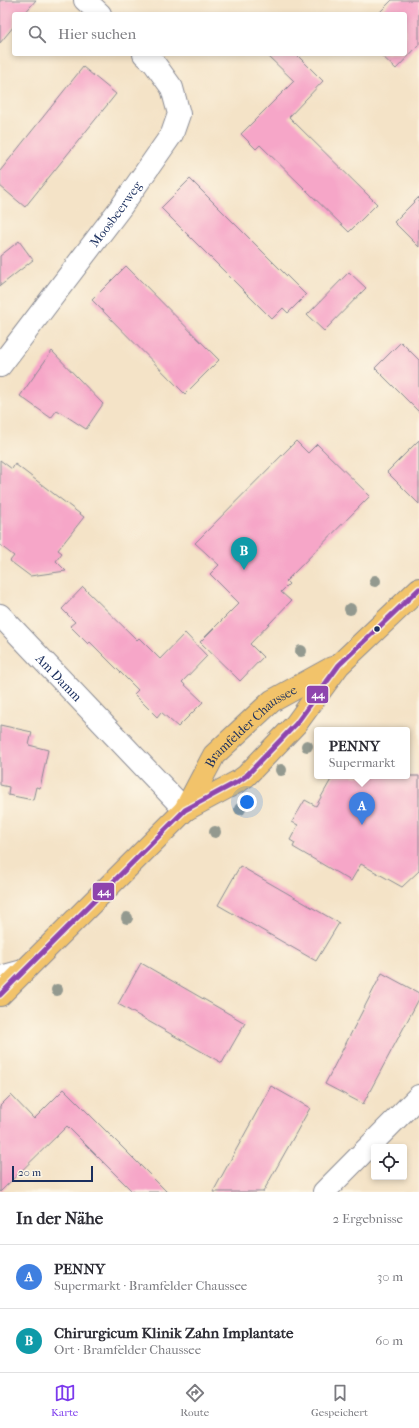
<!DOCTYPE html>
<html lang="de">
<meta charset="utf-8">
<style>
body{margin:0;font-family:"IM FELL French Canon",serif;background:#f2f2f3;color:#2b2b33}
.controls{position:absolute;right:12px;bottom:12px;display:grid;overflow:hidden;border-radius:4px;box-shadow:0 2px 6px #0003}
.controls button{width:36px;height:36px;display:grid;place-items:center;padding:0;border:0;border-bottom:1px solid #e1e1e2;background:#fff;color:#2b2b33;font:20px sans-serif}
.scale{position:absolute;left:12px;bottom:10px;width:81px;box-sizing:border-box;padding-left:4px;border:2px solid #1b2f5e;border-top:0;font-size:11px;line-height:14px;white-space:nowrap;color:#1b2f5e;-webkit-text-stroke:3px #fcf5e5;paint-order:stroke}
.you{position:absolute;left:247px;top:802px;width:14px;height:14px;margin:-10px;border:3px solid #fff;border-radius:50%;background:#1a73e8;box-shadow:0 0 0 6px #1a73e833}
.badge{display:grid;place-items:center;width:26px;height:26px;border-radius:50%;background:#7c3aed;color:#fff;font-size:13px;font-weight:700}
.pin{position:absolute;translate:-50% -33px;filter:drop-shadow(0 1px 2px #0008)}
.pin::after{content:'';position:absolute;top:21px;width:14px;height:12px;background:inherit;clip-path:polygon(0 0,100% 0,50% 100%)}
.popup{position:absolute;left:314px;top:727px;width:96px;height:52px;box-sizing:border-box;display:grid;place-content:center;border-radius:4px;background:#fff;filter:drop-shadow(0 1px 3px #0005);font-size:13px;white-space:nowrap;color:#7c7c81}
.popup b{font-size:15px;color:#2b2b33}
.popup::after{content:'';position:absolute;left:50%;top:100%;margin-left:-8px;border:8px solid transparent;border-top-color:#fff}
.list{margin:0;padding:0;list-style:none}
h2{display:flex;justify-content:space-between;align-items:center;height:52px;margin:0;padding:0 16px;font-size:17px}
h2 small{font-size:13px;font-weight:400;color:#7c7c81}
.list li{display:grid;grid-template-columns:26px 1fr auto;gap:12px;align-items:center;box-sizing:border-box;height:64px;padding:0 16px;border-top:1px solid #e1e1e2}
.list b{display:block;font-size:15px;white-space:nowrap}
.list p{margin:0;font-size:13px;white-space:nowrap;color:#7c7c81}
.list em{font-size:13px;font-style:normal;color:#7c7c81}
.icon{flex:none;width:22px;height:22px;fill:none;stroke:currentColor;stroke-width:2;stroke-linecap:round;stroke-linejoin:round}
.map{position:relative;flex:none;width:419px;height:1192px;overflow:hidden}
.search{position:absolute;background:#fff;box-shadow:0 2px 6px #0003;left:12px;right:12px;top:12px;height:44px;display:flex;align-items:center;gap:10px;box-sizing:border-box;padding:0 14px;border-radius:4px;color:#7c7c81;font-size:15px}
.sheet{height:180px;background:#fff}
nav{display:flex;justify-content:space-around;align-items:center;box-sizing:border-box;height:56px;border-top:1px solid #e1e1e2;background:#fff;font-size:11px;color:#7c7c81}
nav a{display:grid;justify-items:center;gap:2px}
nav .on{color:#7c3aed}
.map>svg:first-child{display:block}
.building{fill:#f6a6c8}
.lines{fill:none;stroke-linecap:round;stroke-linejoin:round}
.service-casing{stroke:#888992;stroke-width:16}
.minor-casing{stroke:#888992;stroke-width:24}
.primary-casing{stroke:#888992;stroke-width:24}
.service{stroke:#fff;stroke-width:14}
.minor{stroke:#fff;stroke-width:22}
.primary{stroke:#f2c36a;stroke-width:22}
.bus-1-casing{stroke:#fcf5e5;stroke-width:8}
.bus-1{stroke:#8e44ad;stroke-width:5}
.tree{fill:#93998f}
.bus-dot{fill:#1b2f5e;stroke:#fcf5e5;stroke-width:1.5}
.labels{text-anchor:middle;stroke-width:3;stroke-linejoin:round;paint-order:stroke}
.street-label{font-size:13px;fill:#1b2f5e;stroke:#fcf5e5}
.line-badge{stroke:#fcf5e5;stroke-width:1.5}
.badge-label{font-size:11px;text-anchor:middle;font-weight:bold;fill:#fff}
</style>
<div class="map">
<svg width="419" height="1192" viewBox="0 0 419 1192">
<rect width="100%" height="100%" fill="#fcf5e5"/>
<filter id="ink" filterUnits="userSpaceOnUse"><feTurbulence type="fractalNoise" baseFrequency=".025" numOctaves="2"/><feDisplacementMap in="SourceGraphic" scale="8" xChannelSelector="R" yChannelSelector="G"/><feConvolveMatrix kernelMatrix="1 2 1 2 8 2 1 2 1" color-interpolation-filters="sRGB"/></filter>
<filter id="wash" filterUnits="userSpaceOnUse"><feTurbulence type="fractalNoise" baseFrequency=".012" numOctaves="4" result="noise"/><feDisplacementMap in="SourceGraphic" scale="16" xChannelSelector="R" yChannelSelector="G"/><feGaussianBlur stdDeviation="0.9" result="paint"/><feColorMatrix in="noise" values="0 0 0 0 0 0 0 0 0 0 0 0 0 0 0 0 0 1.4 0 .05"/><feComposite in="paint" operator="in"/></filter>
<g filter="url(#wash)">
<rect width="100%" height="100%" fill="#f4e3c7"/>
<g id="blocks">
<path class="building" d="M 0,0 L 36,0 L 24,14 L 14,14 L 14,26 L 0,43 Z
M 392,0 L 419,0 L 419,45 L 396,69 L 380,54 L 405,54 L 405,14 L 378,14 Z
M 266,54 L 296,54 L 323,81 L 289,117 L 377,204 L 349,232 L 260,145 L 256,149 L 241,134 L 294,81 Z
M 83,67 L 116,94 L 25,207 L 0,186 L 0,171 Z
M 190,179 L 306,295 L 288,313 L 283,308 L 272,319 L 161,208 Z
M 419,197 L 419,247 L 394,222 Z
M 19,241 L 33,260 L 0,286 L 0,256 Z
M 126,266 L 219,360 L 185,394 L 92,300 Z
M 349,272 L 366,288 L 324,331 L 307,315 Z
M 401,342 L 419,360 L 419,412 L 375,368 Z
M 52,351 L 103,404 L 86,429 L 57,410 L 51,418 L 20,396 Z
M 419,440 L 419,504 L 387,472 Z
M 296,441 L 308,453 L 317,444 L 370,496 L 286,581 L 289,584 L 281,592 L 291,601 L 250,644 L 263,657 L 240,681 L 200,642 L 239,603 L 210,574 L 219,565 L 195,543 Z
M 0,460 L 12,469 L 15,464 L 84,517 L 58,550 L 62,553 L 56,561 L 66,571 L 30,576 L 10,561 L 14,556 L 0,545 Z
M 83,587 L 137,640 L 139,638 L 160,659 L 185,633 L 207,656 L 182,682 L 203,702 L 178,727 L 161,712 L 157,717 L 134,694 L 138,690 L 90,642 L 88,644 L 70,626 L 75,622 L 62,609 Z
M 0,725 L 32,732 L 29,745 L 48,750 L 40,788 L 36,787 L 33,800 L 8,795 L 9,787 L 0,785 Z
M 333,776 L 419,776 L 419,871 L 402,887 L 361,864 L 351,881 L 293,847 L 295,843 L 290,840 L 298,825 L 292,822 L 305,800 L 316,806 Z
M 240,866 L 339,923 L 316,961 L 218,905 Z
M 141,963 L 245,1023 L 222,1063 L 118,1004 Z
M 382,973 L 419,993 L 419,999 L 363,1104 L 325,1084 Z
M 271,1086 L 310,1108 L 263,1192 L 213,1192 Z
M 64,1089 L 167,1192 L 133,1192 L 67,1126 L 0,1192 L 0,1106 L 11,1095 L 34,1119 Z"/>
</g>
</g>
<g filter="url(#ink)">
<use href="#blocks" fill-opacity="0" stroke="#888992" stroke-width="1"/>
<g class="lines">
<g class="service-casing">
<path id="service" d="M 0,973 L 26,966"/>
</g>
<g class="minor-casing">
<g id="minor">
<path d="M 85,0 L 100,14"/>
<path id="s1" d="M 0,366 L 121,207 L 172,134 L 179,114 L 172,88 L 154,63 L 144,54"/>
<path id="s2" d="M 0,615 L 185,810"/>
<path d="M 324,1192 L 419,1096"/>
</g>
</g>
<g class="primary-casing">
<g id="primary">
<path id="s3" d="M 185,810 L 214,755 L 272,701 L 332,668"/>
<path d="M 0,995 L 185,810 L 239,781 L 246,776 L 296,724 L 339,665 L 419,589"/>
</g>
</g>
<use href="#service" class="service"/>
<use href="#minor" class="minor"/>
<use href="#primary" class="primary"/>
<g class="bus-1-casing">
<path id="bus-1" d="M 0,995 L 185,810 L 239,781 L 246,776 L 296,724 L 339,665 L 419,589"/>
</g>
<use href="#bus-1" class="bus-1"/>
</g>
<g class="tree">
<circle cx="375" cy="581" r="6"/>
<circle cx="350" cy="609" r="6"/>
<circle cx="301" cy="651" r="6"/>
<circle cx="307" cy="746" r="6"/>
<circle cx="281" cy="770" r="6"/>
<circle cx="240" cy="809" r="6"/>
<circle cx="215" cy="832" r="6"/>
<circle cx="127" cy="918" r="6"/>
<circle cx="57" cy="990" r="6"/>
</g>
</g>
<circle class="bus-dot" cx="377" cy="629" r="3.5"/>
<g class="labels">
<g class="street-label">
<text dy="5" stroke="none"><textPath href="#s1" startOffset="191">Moosbeerweg</textPath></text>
<text dy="5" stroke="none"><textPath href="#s2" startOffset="86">Am Damm</textPath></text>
<text dy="5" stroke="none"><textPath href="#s3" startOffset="109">Bramfelder Chaussee</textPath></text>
</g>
</g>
<g class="line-badge">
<rect x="306" y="685" width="23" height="19" rx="4" fill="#8e44ad"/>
<rect x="92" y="882" width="23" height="19" rx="4" fill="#8e44ad"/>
</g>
<g class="badge-label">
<text x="318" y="698">44</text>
<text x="104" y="895">44</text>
</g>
</svg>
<div class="controls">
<button><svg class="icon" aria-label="locate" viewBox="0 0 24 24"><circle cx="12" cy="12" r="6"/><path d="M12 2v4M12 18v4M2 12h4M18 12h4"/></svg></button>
</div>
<div class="scale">20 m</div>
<div class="you"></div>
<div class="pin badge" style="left:362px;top:825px;background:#3f7fe0">A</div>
<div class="popup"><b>PENNY</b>Supermarkt</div>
<div class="pin badge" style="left:244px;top:570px;background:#0f9aa8">B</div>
<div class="search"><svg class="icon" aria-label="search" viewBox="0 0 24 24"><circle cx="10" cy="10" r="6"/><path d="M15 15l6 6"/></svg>Hier suchen</div>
</div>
<section class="sheet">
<h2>In der Nähe<small>2 Ergebnisse</small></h2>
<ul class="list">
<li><span class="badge" style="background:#3f7fe0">A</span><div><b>PENNY</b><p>Supermarkt · Bramfelder Chaussee</p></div><em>30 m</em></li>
<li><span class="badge" style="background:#0f9aa8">B</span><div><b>Chirurgicum Klinik Zahn Implantate</b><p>Ort · Bramfelder Chaussee</p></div><em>60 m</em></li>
</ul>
</section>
<nav>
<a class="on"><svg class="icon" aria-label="map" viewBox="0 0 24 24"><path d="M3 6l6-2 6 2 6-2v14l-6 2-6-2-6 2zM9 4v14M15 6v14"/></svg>Karte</a>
<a><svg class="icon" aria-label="directions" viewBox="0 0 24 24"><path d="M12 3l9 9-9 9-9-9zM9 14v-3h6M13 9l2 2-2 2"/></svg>Route</a>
<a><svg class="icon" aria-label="saved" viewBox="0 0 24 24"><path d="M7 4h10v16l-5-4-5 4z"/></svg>Gespeichert</a>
</nav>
